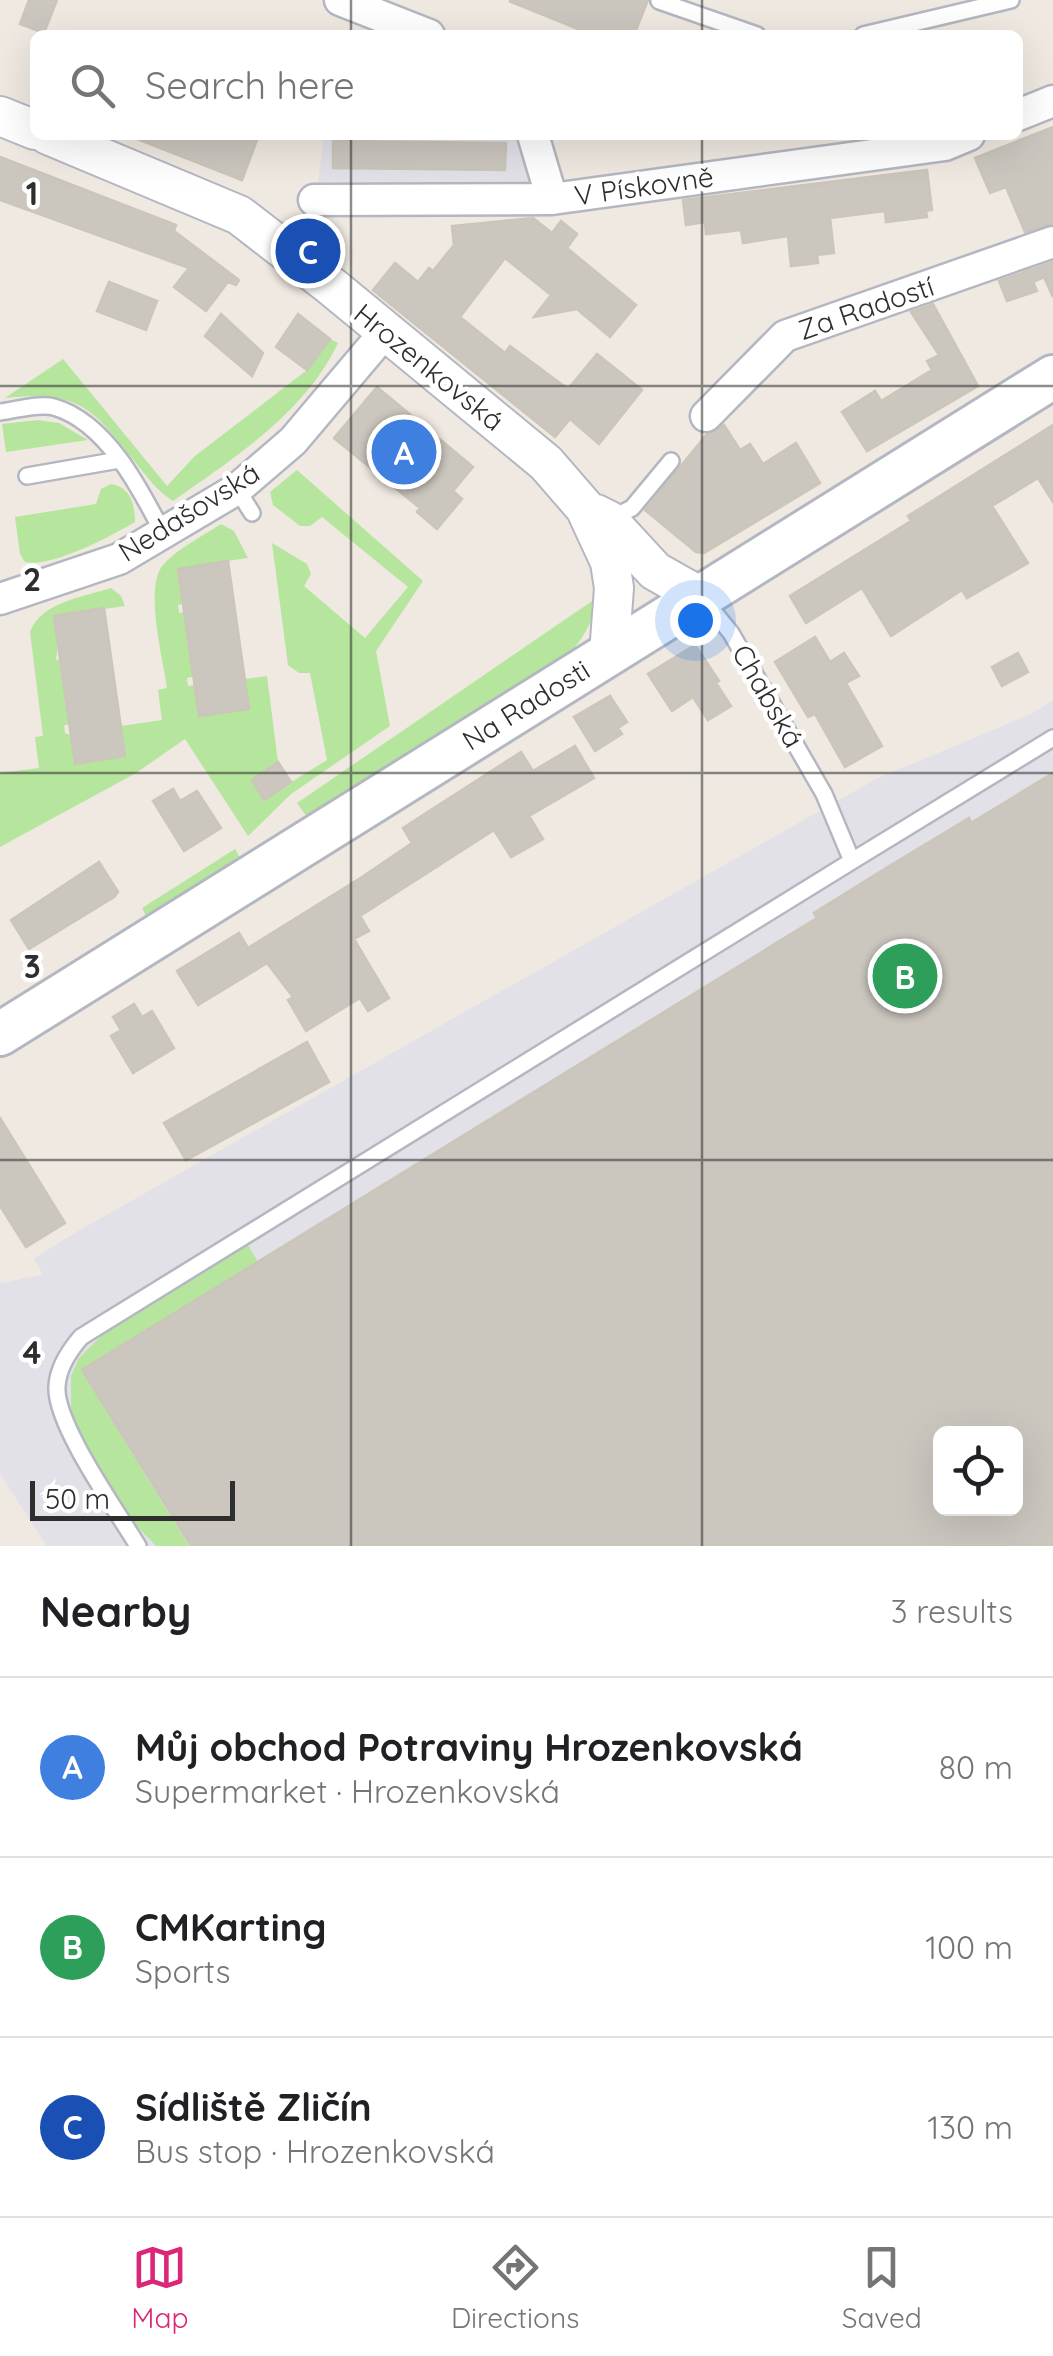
<!DOCTYPE html>
<meta charset="utf-8">
<style>
body{margin:0;font-family:Quicksand,sans-serif;background:#f2f2f2;color:#202124}
.controls{position:absolute;right:30px;bottom:30px;display:grid;overflow:hidden;border-radius:15px;box-shadow:0 10px 40px #0002}
.controls button{width:90px;height:90px;display:grid;place-items:center;padding:0;border:0;border-bottom:2px solid #e0e0e0;background:#fff;color:#202124;font:50px sans-serif}
.scale{position:absolute;left:30px;bottom:25px;width:205px;box-sizing:border-box;padding-left:10px;border:5px solid #2e2e2e;border-top:0;font-size:28px;line-height:35px;white-space:nowrap;color:#2e2e2e;-webkit-text-stroke:8px #fff;paint-order:stroke}
.you{position:absolute;left:695px;top:620px;width:35px;height:35px;margin:-25px;border:8px solid #fff;border-radius:50%;background:#1a73e8;box-shadow:0 0 0 15px #1a73e833}
.badge{display:grid;place-items:center;width:65px;height:65px;border-radius:50%;background:#db2777;color:#fff;font-size:32px;font-weight:700}
.pin{position:absolute;translate:-50% -50%;border:5px solid #fff;box-shadow:0 2px 10px #0006}
.list{margin:0;padding:0;list-style:none}
h2{display:flex;justify-content:space-between;align-items:center;height:130px;margin:0;padding:0 40px;font-size:42px}
h2 small{font-size:32px;font-weight:400;color:#757577}
.list li{display:grid;grid-template-columns:65px 1fr auto;gap:30px;align-items:center;box-sizing:border-box;height:180px;padding:0 40px;border-top:2px solid #e0e0e0}
.list b{display:block;font-size:38px;white-space:nowrap}
.list p{margin:0;font-size:32px;white-space:nowrap;color:#757577}
.list em{font-size:32px;font-style:normal;color:#757577}
.icon{flex:none;width:55px;height:55px;fill:none;stroke:currentColor;stroke-width:2;stroke-linecap:round;stroke-linejoin:round}
.map{position:relative;flex:none;width:1053px;height:1546px;overflow:hidden}
.search{position:absolute;background:#fff;box-shadow:0 10px 40px #0002;left:30px;right:30px;top:30px;height:110px;display:flex;align-items:center;gap:25px;box-sizing:border-box;padding:0 35px;border-radius:15px;color:#757577;font-size:38px}
.sheet{height:670px;background:#fff}
nav{display:flex;justify-content:space-around;align-items:center;box-sizing:border-box;height:140px;border-top:2px solid #e0e0e0;background:#fff;font-size:28px;color:#757577}
nav a{display:grid;justify-items:center;gap:5px}
nav .on{color:#db2777}
.map>svg:first-child{display:block}
.industrial{fill:#e3e1e8;fill-rule:evenodd}
.green{fill:#b6e59e}
.building{fill:#cbc7bf;stroke:#cbc5ba;stroke-width:2.5;fill-rule:evenodd}
.lines{fill:none;stroke-linecap:round;stroke-linejoin:round}
.service-casing{stroke:#b4b7c1;stroke-width:20}
.minor-casing{stroke:#b4b7c1;stroke-width:35}
.tertiary-casing{stroke:#b4b7c1;stroke-width:42}
.secondary-casing{stroke:#b4b7c1;stroke-width:48}
.service{stroke:#fff;stroke-width:15}
.minor{stroke:#fff;stroke-width:30}
.tertiary{stroke:#fff;stroke-width:38}
.secondary{stroke:#fff;stroke-width:42}
.grid{fill:none;stroke:#2e2e2e;stroke-width:2.5;stroke-opacity:0.55}
.labels{text-anchor:middle;stroke-width:9;stroke-linejoin:round;paint-order:stroke}
.street-label{font-size:28px;fill:#2e2e2e;stroke:#fff}
.grid-label{font-size:32px;text-anchor:middle;font-weight:bold;fill:#2e2e2e;stroke:#fff;stroke-width:9;stroke-linejoin:round;paint-order:stroke}
</style>
<div class="map">
<svg width="1053" height="1546" viewBox="0 0 1053 1546">
<rect width="100%" height="100%" fill="#efe9e1"/>
<path class="industrial" d="M 324,135 L 461,135 L 522,139 L 528,183 L 318,182 Z
M 1053,700 L 1053,1546 L 47,1546 L 0,1474 L 0,1283 L 43,1275 L 34,1258 L 78,1231 L 876,779 L 1031,714 ZM 940,1434 L 1016,1434 L 1016,1508 L 940,1508 Z"/>
<path class="green" d="M 330,339 L 338,343 C 305,413 234,458 173,501 C 157,491 147,477 135,462 C 92,407 78,390 5,398 L 63,359 L 167,486 L 195,456 L 307,370 Z
M 38,420 L 59,423 L 88,440 L 6,452 L 2,424 Z
M 297,470 L 423,581 L 376,651 L 390,726 L 291,794 L 248,836 L 185,739 L 136,773 L 0,847 L 0,773 L 39,768 L 35,737 L 43,736 L 30,632 C 41,602 83,597 111,588 L 121,596 L 125,606 L 54,616 L 58,645 L 56,660 L 60,659 L 69,718 L 68,724 L 64,726 L 65,733 L 124,756 L 121,726 L 162,720 L 158,690 L 167,688 C 163,659 144,587 163,565 C 178,548 203,536 221,524 L 234,531 L 248,558 L 178,568 L 182,604 L 178,605 L 179,613 L 184,612 L 192,671 L 192,677 L 187,678 L 188,686 L 194,685 L 199,715 L 248,708 L 245,679 L 267,676 L 278,762 L 252,779 L 264,799 L 327,760 L 310,673 L 299,673 L 288,665 L 272,543 L 307,564 L 311,574 L 304,586 L 365,638 L 408,587 L 322,517 L 310,526 L 300,526 L 273,505 L 270,492 Z
M 111,484 C 131,487 135,505 135,522 C 111,536 52,568 25,562 L 20,554 L 15,517 L 96,504 L 101,489 Z
M 598,597 C 594,620 584,638 568,655 L 307,817 L 297,803 Z
M 235,849 L 241,859 L 147,918 L 142,908 Z
M 248,1245 L 258,1262 L 81,1370 L 189,1546 L 156,1546 L 132,1521 L 82,1439 L 71,1414 L 71,1376 L 79,1358 L 103,1334 Z"/>
<path class="building" d="M 29,0 L 57,0 L 44,33 L 20,24 Z
M 648,0 L 634,35 L 593,35 L 509,1 Z
M 1053,127 L 1053,224 L 1025,232 L 1006,187 L 990,193 L 975,158 Z
M 127,135 L 244,135 L 257,140 L 242,180 Z
M 333,141 L 506,143 L 505,170 L 333,168 Z
M 0,157 L 176,225 L 174,231 L 239,280 L 236,285 L 228,282 L 206,311 L 174,287 L 189,268 L 0,200 Z
M 927,170 L 932,210 L 926,211 L 927,217 L 886,222 L 885,211 L 830,218 L 834,253 L 817,255 L 818,263 L 791,266 L 788,236 L 743,243 L 741,230 L 706,234 L 705,222 L 686,225 L 683,200 Z
M 533,218 L 552,233 L 561,221 L 577,234 L 567,248 L 636,305 L 610,337 L 577,309 L 534,317 L 551,295 L 505,258 L 460,317 L 505,353 L 510,346 L 568,389 L 597,354 L 642,390 L 599,444 L 570,419 L 555,437 L 373,290 L 395,263 L 418,282 L 429,268 L 433,271 L 454,245 L 452,226 Z
M 1053,262 L 1053,297 L 1044,277 L 1033,282 L 1037,291 L 1007,301 L 999,281 Z
M 109,282 L 157,301 L 146,330 L 97,311 Z
M 933,304 L 978,386 L 867,451 L 842,412 L 875,391 L 881,401 L 932,370 L 927,361 L 939,355 L 911,312 Z
M 221,314 L 263,353 L 252,376 L 205,336 Z
M 298,314 L 330,339 L 307,370 L 276,347 Z
M 377,387 L 473,467 L 453,491 L 462,499 L 437,529 L 417,512 L 420,508 L 334,438 Z
M 724,425 L 740,450 L 750,444 L 763,464 L 796,443 L 820,483 L 704,553 L 696,552 L 645,510 L 707,434 Z
M 1053,425 L 1053,502 L 1038,478 L 992,506 L 1028,563 L 967,598 L 962,590 L 891,636 L 862,588 L 806,623 L 790,596 L 911,521 L 908,516 Z
M 228,561 L 249,709 L 199,716 L 178,569 Z
M 104,608 L 125,756 L 75,764 L 54,616 Z
M 815,637 L 830,662 L 844,653 L 859,676 L 846,683 L 882,746 L 845,767 L 815,714 L 808,717 L 775,662 Z
M 695,645 L 719,681 L 716,683 L 731,706 L 708,720 L 693,697 L 672,711 L 648,674 Z
M 1018,653 L 1028,672 L 1002,686 L 992,667 Z
M 610,696 L 627,722 L 618,728 L 622,734 L 595,751 L 574,717 Z
M 575,746 L 594,778 L 529,816 L 543,839 L 511,857 L 494,830 L 360,916 L 369,931 L 354,939 L 389,998 L 368,1011 L 360,998 L 306,1031 L 288,1000 L 293,997 L 267,963 L 198,1005 L 177,971 L 239,933 L 248,948 L 362,877 L 412,843 L 403,828 L 521,752 L 533,771 Z
M 278,762 L 291,782 L 264,800 L 252,780 Z
M 1053,773 L 1053,1546 L 191,1546 L 82,1370 L 817,918 L 814,913 L 886,868 L 969,818 L 971,823 ZM 940,1434 L 1016,1434 L 1016,1508 L 940,1508 Z
M 173,789 L 180,801 L 197,791 L 221,828 L 184,851 L 153,801 Z
M 99,862 L 118,892 L 114,897 L 29,949 L 11,920 Z
M 134,1004 L 142,1017 L 152,1011 L 174,1048 L 133,1073 L 111,1036 L 121,1030 L 113,1017 Z
M 307,1042 L 329,1082 L 186,1160 L 164,1123 Z
M 0,1118 L 65,1223 L 26,1247 L 0,1206 Z"/>
<g class="lines">
<g class="service-casing">
<path id="service" d="M 659,1 L 757,35
M 863,35 L 1011,0
M 0,412 C 16,410 39,403 54,407 C 106,422 140,488 163,533
M 27,476 L 119,460
M 237,489 L 252,513
M 610,519 L 632,508 L 671,461
M 852,861 L 1053,738
M 138,1546 C 117,1511 54,1423 57,1386 C 58,1367 69,1351 81,1337 L 852,861 L 824,794 L 731,633 L 704,600"/>
</g>
<g class="minor-casing">
<path id="minor" d="M 340,0 L 429,35
M 1018,115 L 1053,101
M 533,135 L 552,199
M 314,200 L 552,199 L 945,145 L 969,135
M 706,416 L 785,336 L 1053,242
M 0,599 L 119,559 L 237,489 L 293,441 L 386,331"/>
</g>
<g class="tertiary-casing">
<path id="tertiary" d="M 0,116 L 35,130
M 48,135 L 239,215 L 331,286 L 546,463 L 585,508 L 610,562 L 614,588 L 609,654
M 596,514 L 608,520 L 655,571 L 701,597"/>
</g>
<g class="secondary-casing">
<path id="secondary" d="M 0,1034 L 1053,377"/>
</g>
<use href="#service" class="service"/>
<use href="#minor" class="minor"/>
<use href="#tertiary" class="tertiary"/>
<use href="#secondary" class="secondary"/>
</g>
<path class="grid" d="M 351,0 L 351,35M 702,0 L 702,35M 351,135 L 351,1546M 702,135 L 702,1546M 0,386 L 1053,386M 0,773 L 1053,773M 0,1160 L 1053,1160"/>
<g class="labels">
<g class="street-label">
<text transform="translate(644 186) rotate(-8)" y="10">V Pískovně</text>
<text transform="translate(866 308) rotate(-19)" y="10">Za Radostí</text>
<text transform="translate(429 367) rotate(39)" y="10">Hrozenkovská</text>
<text transform="translate(189 512) rotate(-32)" y="10">Nedašovská</text>
<text transform="translate(768 696) rotate(60)" y="10">Chabská</text>
<text transform="translate(526 705) rotate(-32)" y="10">Na Radosti</text>
</g>
</g>
<g class="grid-label">
<text x="32" y="205">1</text>
<text x="32" y="591">2</text>
<text x="32" y="978">3</text>
<text x="32" y="1364">4</text>
</g>
</svg>
<div class="controls">
<button><svg class="icon" aria-label="locate" viewBox="0 0 24 24"><circle cx="12" cy="12" r="6"/><path d="M12 2v4M12 18v4M2 12h4M18 12h4"/></svg></button>
</div>
<div class="scale">50 m</div>
<div class="you"></div>
<div class="pin badge" style="left:404px;top:452px;background:#3f7fe0">A</div>
<div class="pin badge" style="left:905px;top:976px;background:#2e9e5b">B</div>
<div class="pin badge" style="left:308px;top:251px;background:#1a4fb4">C</div>
<div class="search"><svg class="icon" aria-label="search" viewBox="0 0 24 24"><circle cx="10" cy="10" r="6"/><path d="M15 15l6 6"/></svg>Search here</div>
</div>
<section class="sheet">
<h2>Nearby<small>3 results</small></h2>
<ul class="list">
<li><span class="badge" style="background:#3f7fe0">A</span><div><b>Můj obchod Potraviny Hrozenkovská</b><p>Supermarket · Hrozenkovská</p></div><em>80 m</em></li>
<li><span class="badge" style="background:#2e9e5b">B</span><div><b>CMKarting</b><p>Sports</p></div><em>100 m</em></li>
<li><span class="badge" style="background:#1a4fb4">C</span><div><b>Sídliště Zličín</b><p>Bus stop · Hrozenkovská</p></div><em>130 m</em></li>
</ul>
</section>
<nav>
<a class="on"><svg class="icon" aria-label="map" viewBox="0 0 24 24"><path d="M3 6l6-2 6 2 6-2v14l-6 2-6-2-6 2zM9 4v14M15 6v14"/></svg>Map</a>
<a><svg class="icon" aria-label="directions" viewBox="0 0 24 24"><path d="M12 3l9 9-9 9-9-9zM9 14v-3h6M13 9l2 2-2 2"/></svg>Directions</a>
<a><svg class="icon" aria-label="saved" viewBox="0 0 24 24"><path d="M7 4h10v16l-5-4-5 4z"/></svg>Saved</a>
</nav>
